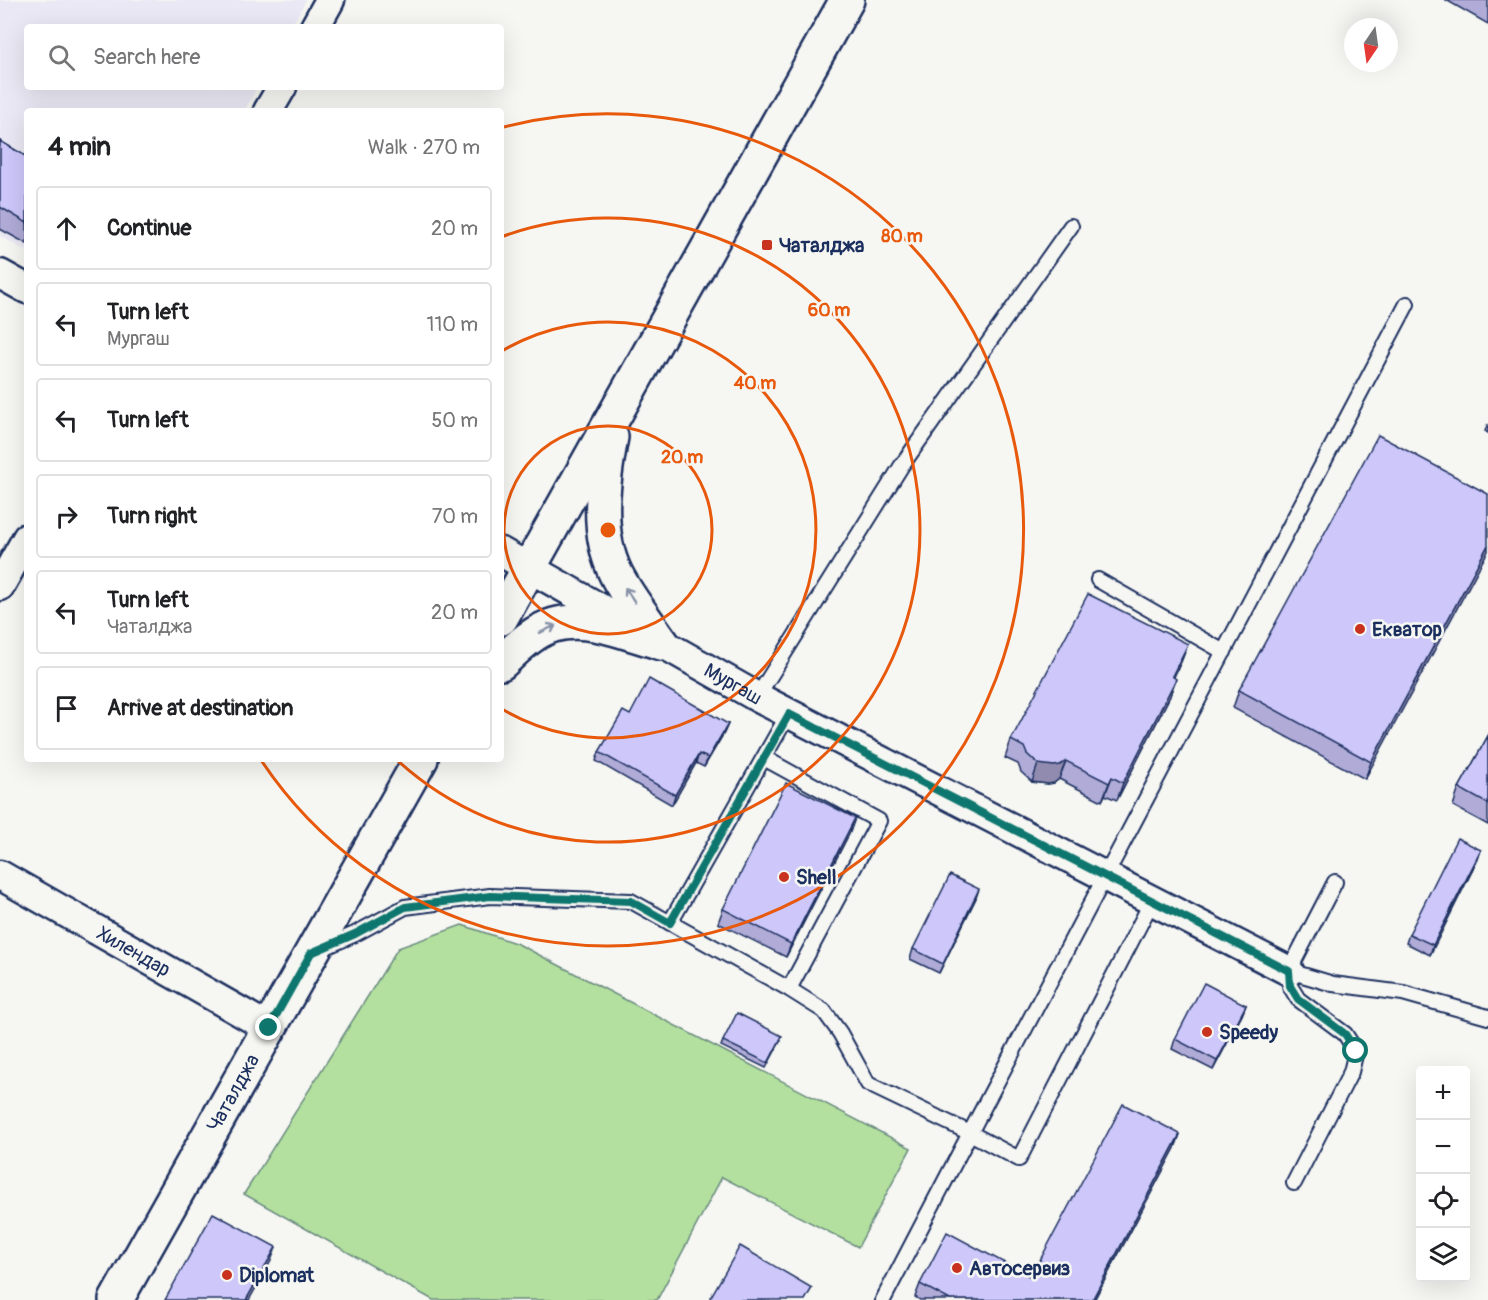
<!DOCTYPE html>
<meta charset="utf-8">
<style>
body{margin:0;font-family:Pangolin,sans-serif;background:#f6f6f6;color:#202124}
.controls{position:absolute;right:18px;bottom:18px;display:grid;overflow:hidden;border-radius:6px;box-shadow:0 6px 24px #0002}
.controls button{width:54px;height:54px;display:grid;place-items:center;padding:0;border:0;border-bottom:2px solid #e0e0e0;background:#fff;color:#202124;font:30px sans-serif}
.compass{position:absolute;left:1344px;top:18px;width:54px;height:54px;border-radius:50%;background:#fff;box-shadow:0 6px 24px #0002;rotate:193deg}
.stop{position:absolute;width:18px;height:18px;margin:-14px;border:4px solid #0f766e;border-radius:50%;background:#fff}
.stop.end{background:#0f766e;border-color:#fff;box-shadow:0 2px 6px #0008}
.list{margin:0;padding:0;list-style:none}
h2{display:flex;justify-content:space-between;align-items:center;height:78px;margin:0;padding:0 24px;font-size:26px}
h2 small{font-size:20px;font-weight:400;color:#757577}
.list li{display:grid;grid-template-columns:39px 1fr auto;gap:18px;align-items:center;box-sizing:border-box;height:84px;margin:0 12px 12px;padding:0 12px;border:2px solid #e0e0e0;border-radius:6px}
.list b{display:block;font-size:22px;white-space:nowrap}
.list p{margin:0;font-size:20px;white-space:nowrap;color:#757577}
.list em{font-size:20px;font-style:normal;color:#757577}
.icon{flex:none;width:33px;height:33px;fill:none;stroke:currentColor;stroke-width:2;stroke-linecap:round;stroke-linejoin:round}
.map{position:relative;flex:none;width:1488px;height:1300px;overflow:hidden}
.search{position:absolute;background:#fff;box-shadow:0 6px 24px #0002;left:24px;top:24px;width:480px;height:66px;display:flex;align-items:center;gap:15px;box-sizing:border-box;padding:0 21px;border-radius:6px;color:#757577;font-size:22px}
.panel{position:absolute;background:#fff;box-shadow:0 6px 24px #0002;left:24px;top:108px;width:480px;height:654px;border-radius:6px}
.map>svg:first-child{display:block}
.built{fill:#eae8f4}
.green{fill:#b3e09e;stroke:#67887e;stroke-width:1.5}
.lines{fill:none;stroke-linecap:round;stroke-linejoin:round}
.service-casing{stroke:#1b2f5e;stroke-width:18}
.minor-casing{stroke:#1b2f5e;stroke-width:33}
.secondary-casing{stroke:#1b2f5e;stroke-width:38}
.service{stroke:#f6f6f2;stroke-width:14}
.minor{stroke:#f6f6f2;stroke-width:28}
.secondary{stroke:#f6f6f2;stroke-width:33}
.wall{fill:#b0abd7;stroke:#1b2f5e;stroke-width:1.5}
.shaded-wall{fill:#908baf;stroke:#1b2f5e;stroke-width:1.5}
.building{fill:#cdc7fa;stroke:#1b2f5e;stroke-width:1.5}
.oneway{stroke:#8892a8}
.route{stroke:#0f766e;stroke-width:8}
.ring{fill:none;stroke:#e8590c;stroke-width:3}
.poi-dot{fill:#c8321e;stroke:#f6f6f2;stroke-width:2}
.labels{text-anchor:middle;stroke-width:5;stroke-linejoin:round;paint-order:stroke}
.poi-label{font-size:20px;font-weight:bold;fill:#1b2f5e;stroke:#f6f6f2;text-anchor:start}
.street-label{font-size:20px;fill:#1b2f5e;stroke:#f6f6f2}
.centre{fill:#e8590c;stroke:#f6f6f2;stroke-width:3}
.ring-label{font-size:18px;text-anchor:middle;font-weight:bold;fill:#e8590c;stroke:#f6f6f2;stroke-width:5;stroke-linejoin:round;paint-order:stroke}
</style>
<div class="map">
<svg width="1488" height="1300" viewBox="0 0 1488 1300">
<rect width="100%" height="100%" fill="#f6f6f2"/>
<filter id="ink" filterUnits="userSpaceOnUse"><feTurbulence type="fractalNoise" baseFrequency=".0167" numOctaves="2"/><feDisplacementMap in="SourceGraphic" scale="12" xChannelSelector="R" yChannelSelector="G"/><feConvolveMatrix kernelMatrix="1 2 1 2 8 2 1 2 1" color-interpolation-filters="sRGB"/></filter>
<g filter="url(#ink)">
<path class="built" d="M 0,0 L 306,0 L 291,27 L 27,27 L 27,87 L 257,87 L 244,111 L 27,111 L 27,251 L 0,236 Z"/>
<path class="green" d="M 462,925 L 518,944 L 911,1148 L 858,1247 L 722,1177 L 657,1300 L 433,1300 L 244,1194 L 398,948 Z"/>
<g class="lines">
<g class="service-casing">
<path id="service" d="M 1098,580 L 1224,652
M 757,697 L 902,465 L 1071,226
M 764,758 L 879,821 L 789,989
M 670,923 L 789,713
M 321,949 L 355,934 L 405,907 L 490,896 L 631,901 L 789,989 L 824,1011 L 840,1033 L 868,1084 L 970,1133 L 1407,304
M 1289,971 L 1333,984 L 1403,993 L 1488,1017
M 1294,1183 L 1351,1072 L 1356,1051 L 1345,1034 L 1298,999 L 1290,986 L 1289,971 L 1335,882
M 883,1300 L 970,1133 L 1019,1159 L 1152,901"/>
</g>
<g class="minor-casing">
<g id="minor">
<path d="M 315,27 L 330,0"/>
<path d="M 268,111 L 282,87"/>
<path d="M 0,274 L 27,289"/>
<path id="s1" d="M 501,552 L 757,697 L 1289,971"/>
<path d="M 0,586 L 27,538"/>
<path id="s2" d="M 0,875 L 269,1028"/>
</g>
</g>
<g class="secondary-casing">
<g id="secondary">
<path d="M 611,437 C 603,480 595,532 616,574 C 628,598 647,621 662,643"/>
<path d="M 501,618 L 847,0"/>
<path d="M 501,663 C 516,649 533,631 554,625 C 588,615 629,634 662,643"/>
<path id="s3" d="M 116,1300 L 421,759"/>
</g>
</g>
<use href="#service" class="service"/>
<use href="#minor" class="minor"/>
<use href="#secondary" class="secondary"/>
</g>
<path class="wall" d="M 1446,0 L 1488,0 L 1488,24 Z
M 0,141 L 27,157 L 27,244 L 0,229 Z
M 1488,424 L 1488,433 L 1485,431 Z
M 1488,494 L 1365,779 L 1233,708 L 1239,690 Z
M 1188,644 L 1181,662 L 1174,677 L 1170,696 L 1117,800 L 1105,795 L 1102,801 L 1059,779 L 1054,783 L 1048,784 L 1032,782 L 1021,772 L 1018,764 L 1005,758 L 1011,740 Z
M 630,715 L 728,724 L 724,733 L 704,767 L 696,763 L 672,805 L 596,761 L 599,752 Z
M 1488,736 L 1488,825 L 1453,806 L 1459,788 Z
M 855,818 L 850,832 L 786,957 L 718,923 L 723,909 Z
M 1481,850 L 1478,859 L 1430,955 L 1406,943 L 1409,934 Z
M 976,898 L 939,973 L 910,959 L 913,949 Z
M 1246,1005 L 1242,1015 L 1213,1070 L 1172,1049 L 1175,1039 Z
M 781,1040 L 766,1068 L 721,1046 L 723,1041 Z
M 1180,1134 L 1175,1148 L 1094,1300 L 920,1300 L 915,1297 L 920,1284 L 1031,1277 Z"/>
<path class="shaded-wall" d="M 1488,545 L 1488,551 L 1365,779 L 1371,762 Z
M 1188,644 L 1181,662 L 1165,694 L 1172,676 Z
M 1176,679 L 1170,696 L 1117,800 L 1123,783 Z
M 728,724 L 724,733 L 704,767 L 708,758 Z
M 699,754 L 696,763 L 672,805 L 675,795 Z
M 1066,761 L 1059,779 L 1054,783 L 1048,784 L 1032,782 L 1038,764 Z
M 1112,777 L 1105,795 L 1102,801 L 1109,783 Z
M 855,818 L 850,832 L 786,957 L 791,944 Z
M 1481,850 L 1478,859 L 1430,955 L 1433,945 Z
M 979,889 L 976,898 L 939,973 L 943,964 Z
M 1246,1005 L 1242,1015 L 1213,1070 L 1217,1061 Z
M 1180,1134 L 1175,1148 L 1094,1300 L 1092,1300 Z
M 276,1247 L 271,1261 L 249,1300 L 246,1300 Z"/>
<path class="building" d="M 0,141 L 27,157 L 27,223 L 0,207 Z
M 1378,435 L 1488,494 L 1488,545 L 1371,762 L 1239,690 Z
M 1088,594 L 1188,644 L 1172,676 L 1176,679 L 1123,783 L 1112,777 L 1109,783 L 1066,761 L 1060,765 L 1054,766 L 1038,764 L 1027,754 L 1024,747 L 1011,740 Z
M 649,679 L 728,724 L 708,758 L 699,754 L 675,795 L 599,752 L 623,711 L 630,715 Z
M 1488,736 L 1488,804 L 1459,788 Z
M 786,783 L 855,818 L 791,944 L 723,909 Z
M 1457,838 L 1481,850 L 1433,945 L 1409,934 Z
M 950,875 L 979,889 L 943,964 L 913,949 Z
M 1204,983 L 1246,1005 L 1217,1061 L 1175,1039 Z
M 737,1013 L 782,1036 L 768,1063 L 723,1041 Z
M 1123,1104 L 1180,1134 L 1092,1300 L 950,1300 L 920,1284 L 947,1232 L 1031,1277 Z
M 213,1213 L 276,1247 L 246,1300 L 165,1300 Z
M 740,1246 L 812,1288 L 805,1300 L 709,1300 Z"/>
<defs><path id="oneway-shaft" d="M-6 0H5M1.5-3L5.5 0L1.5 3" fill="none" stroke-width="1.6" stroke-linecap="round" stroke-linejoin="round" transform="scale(1.5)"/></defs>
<g class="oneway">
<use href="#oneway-shaft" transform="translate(630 595) rotate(-124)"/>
<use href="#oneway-shaft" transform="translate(548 629) rotate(-26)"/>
</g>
</g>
<g class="lines" filter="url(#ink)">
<path class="route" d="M 269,1028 L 311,953 L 355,934 L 405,907 L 490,896 L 631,901 L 670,923 L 789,714 L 1289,971 L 1290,986 L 1298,999 L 1345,1034 L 1356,1051"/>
</g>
<g class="ring">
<circle cx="608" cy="530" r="104"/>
<path d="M502 351A208 208 0 1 1 502 709"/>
<path d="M501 237A312 312 0 1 1 397 760"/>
<path d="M504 127A416 416 0 1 1 261 760"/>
</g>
<g class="poi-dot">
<rect x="761" y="239" width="12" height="12" rx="3"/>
<circle cx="1360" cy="629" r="6"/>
<circle cx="784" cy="877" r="6"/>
<circle cx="1207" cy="1032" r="6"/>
<circle cx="957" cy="1268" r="6"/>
<circle cx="227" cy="1275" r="6"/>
</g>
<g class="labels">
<g class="poi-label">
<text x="779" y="252">Чаталджа</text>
<text x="1372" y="636">Екватор</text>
<text x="796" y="884">Shell</text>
<text x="1219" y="1039">Speedy</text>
<text x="969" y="1275">Автосервиз</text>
<text x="239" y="1282">Diplomat</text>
</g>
<g class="street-label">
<text dy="7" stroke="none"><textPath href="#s1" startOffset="267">Мургаш</textPath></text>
<text dy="7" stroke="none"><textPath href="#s2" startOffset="154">Хилендар</textPath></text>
<text dy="7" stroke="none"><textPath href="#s3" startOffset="238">Чаталджа</textPath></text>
</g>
</g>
<circle cx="608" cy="530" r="9" class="centre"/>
<g class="ring-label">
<text x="902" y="242">80 m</text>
<text x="829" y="316">60 m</text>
<text x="755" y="389">40 m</text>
<text x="682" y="463">20 m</text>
</g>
</svg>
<div class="controls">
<button>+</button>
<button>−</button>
<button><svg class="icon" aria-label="locate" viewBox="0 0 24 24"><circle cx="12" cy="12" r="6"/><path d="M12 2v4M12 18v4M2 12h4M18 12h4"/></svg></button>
<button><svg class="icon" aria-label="layers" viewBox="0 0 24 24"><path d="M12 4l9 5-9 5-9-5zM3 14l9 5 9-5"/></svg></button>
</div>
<svg class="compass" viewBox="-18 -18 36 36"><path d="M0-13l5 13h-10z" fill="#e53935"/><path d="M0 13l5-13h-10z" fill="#757577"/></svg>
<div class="stop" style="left:1356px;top:1051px"></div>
<div class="stop end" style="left:269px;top:1028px"></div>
<div class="search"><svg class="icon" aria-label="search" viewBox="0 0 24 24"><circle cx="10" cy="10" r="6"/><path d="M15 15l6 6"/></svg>Search here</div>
<section class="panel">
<h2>4 min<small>Walk · 270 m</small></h2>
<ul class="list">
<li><svg class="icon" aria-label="ahead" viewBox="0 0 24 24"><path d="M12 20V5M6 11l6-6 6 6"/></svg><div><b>Continue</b></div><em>20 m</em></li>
<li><svg class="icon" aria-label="left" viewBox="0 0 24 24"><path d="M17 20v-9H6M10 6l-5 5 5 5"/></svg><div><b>Turn left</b><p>Мургаш</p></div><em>110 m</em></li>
<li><svg class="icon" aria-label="left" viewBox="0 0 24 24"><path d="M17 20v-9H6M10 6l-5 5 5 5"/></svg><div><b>Turn left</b></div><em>50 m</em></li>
<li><svg class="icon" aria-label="right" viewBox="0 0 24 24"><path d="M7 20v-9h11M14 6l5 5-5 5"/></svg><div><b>Turn right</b></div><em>70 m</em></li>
<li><svg class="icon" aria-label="left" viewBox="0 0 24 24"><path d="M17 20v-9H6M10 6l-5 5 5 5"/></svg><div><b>Turn left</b><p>Чаталджа</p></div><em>20 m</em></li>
<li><svg class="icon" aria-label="arrive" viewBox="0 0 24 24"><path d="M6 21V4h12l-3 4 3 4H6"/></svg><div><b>Arrive at destination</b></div></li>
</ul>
</section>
</div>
